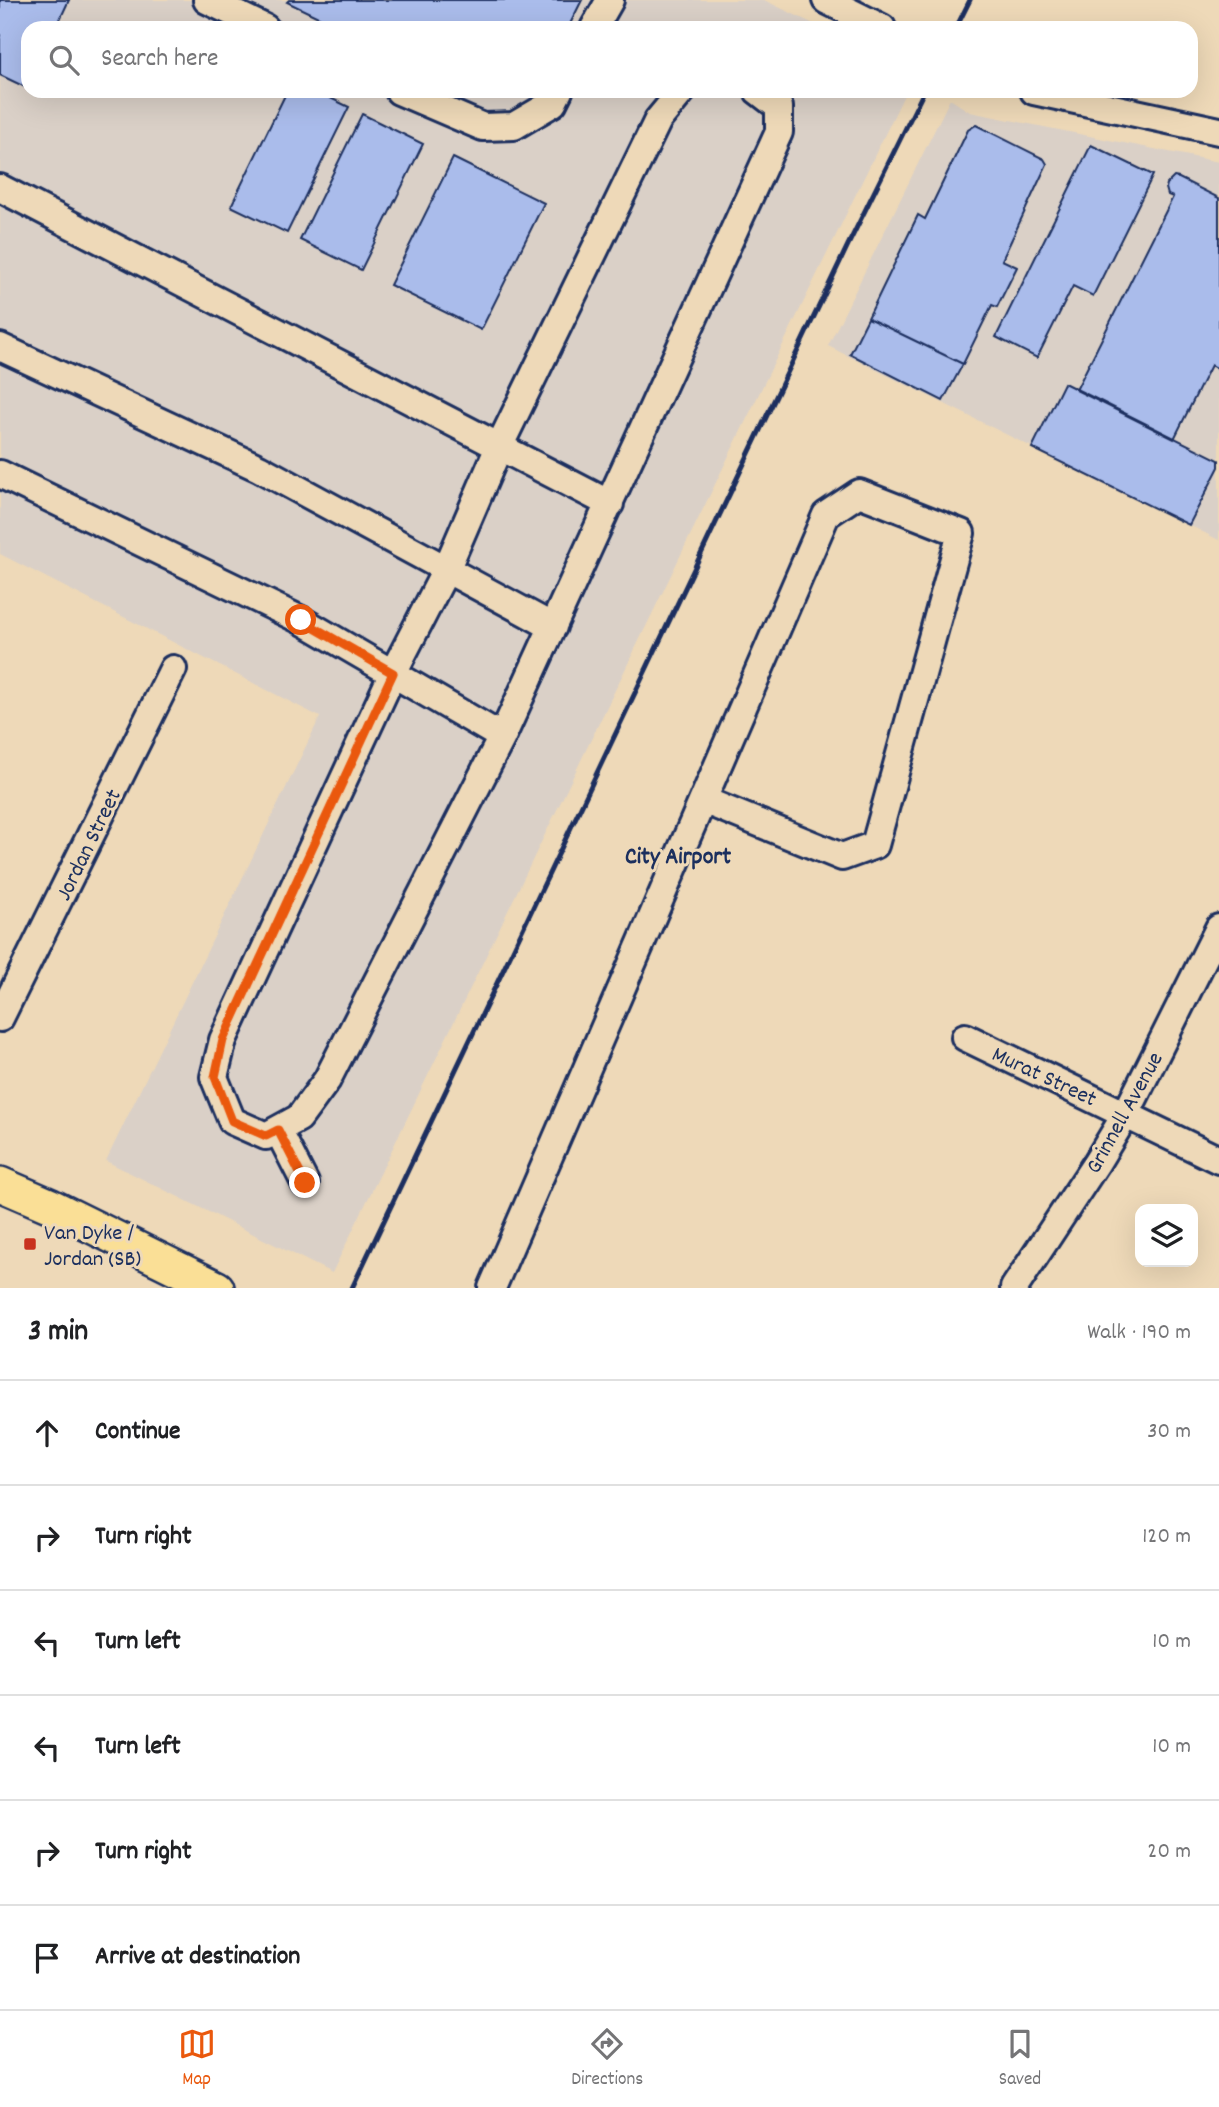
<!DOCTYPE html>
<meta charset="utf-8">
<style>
body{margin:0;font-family:Dekko,sans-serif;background:#f2f2f2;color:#202124}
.controls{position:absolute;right:21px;bottom:21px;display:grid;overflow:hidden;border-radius:14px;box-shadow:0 7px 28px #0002}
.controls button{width:63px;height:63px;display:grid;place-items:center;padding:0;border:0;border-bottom:2px solid #e0e0e0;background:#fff;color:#202124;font:35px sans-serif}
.stop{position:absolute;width:21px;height:21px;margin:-16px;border:5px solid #ea580c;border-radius:50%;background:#fff}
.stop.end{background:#ea580c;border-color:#fff;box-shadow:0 2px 7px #0008}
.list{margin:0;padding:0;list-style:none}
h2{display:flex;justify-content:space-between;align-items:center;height:91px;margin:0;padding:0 28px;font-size:30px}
h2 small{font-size:23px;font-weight:400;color:#757577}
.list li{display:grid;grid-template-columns:46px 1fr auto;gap:21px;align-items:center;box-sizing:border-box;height:105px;padding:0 28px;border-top:2px solid #e0e0e0}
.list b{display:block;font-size:26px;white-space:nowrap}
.list em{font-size:23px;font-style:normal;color:#757577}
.icon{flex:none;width:38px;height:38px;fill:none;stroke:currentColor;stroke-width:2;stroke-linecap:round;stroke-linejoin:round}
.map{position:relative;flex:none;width:1219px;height:1288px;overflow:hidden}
.search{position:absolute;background:#fff;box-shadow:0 7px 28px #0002;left:21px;right:21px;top:21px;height:77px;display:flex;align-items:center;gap:18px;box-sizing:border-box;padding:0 24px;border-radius:21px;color:#757577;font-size:26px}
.sheet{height:721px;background:#fff}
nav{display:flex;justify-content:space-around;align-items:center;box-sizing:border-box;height:98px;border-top:2px solid #e0e0e0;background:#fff;font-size:19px;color:#757577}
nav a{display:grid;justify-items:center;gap:4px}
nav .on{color:#ea580c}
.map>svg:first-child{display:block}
.built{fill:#dad0c7}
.building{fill:#aabceb;stroke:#1b2f5e;stroke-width:2}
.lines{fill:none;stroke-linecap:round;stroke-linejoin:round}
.minor-casing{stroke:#1b2f5e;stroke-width:32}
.major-casing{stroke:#1b2f5e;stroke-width:38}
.minor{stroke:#eed9b8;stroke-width:26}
.major{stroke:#fadf96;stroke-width:33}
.rail{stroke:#1b2f5e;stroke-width:5}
.route{stroke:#ea580c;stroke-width:9}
.poi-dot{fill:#c8321e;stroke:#eed9b8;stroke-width:2.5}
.labels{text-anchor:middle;stroke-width:6;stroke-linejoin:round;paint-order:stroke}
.street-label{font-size:23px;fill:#1b2f5e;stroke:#eed9b8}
.poi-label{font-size:23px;fill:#1b2f5e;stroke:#eed9b8;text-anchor:start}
.neighbourhood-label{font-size:24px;font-weight:bold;fill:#1b2f5e;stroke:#eed9b8}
</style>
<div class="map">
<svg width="1219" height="1288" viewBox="0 0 1219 1288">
<rect width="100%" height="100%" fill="#eed9b8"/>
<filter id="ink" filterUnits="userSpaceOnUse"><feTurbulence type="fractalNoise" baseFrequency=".0143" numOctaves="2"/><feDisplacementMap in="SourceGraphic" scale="14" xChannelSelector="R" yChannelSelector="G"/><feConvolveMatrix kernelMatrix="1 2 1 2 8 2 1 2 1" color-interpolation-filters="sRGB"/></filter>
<g filter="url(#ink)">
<path class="built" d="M 0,0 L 764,0 L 822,28 L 28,28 L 28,91 L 906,91 L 332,1273 L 106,1161 L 320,717 L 0,554 Z
M 950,99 L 970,112 L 1219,162 L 1219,540 L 828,346 Z"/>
<path class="building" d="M 0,0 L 69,0 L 56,28 L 28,28 L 27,88 L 0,75 Z
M 289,0 L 582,0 L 568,28 L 341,28 L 287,2 Z
M 287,91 L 316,91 L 349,107 L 287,233 L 231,206 Z
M 362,114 L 423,144 L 361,270 L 300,240 Z
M 976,125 L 1044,159 L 1047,164 L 1002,260 L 1017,267 L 997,307 L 992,305 L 963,364 L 868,318 L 918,215 L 925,219 L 968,130 Z
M 1091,145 L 1153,175 L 1093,296 L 1073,286 L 1037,358 L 996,337 Z
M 453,158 L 544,203 L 481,330 L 390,285 Z
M 1174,177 L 1179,178 L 1219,198 L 1219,369 L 1211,365 L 1174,439 L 1076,390 L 1173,197 L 1168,195 L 1166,188 L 1167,184 Z
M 868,318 L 963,364 L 943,401 L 850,354 Z
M 1064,383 L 1219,460 L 1219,467 L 1189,525 L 1032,448 Z"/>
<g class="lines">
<g class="minor-casing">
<path id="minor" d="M 207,0 L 265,28
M 826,0 L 882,28
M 594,28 L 610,0
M 399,91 L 483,127 L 514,126 L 553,103 L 559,91
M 1034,91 L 1219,131
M 0,188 L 610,504
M 0,347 L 259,468 L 553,627
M 0,474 L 301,620 L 502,737 L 779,132 L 779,107 L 758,91
M 502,737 L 327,1080 L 299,1118 L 266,1136 L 232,1121 L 214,1077 L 223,1040 L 393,673 L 446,570 L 499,447 L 658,120 L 682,91
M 0,1018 L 173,669
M 965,1037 L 1219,1160
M 278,1130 L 305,1183
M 492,1288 L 826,515 L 859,493 L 961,533 L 875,845 L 842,857 L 703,800
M 1014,1288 L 1097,1162 L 1126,1114 L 1219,928"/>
</g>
<g class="major-casing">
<path id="major" d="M 0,1184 L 51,1206 L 217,1288"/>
</g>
<use href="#minor" class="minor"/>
<use href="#major" class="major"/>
<path class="rail" d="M 956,28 L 970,0
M 352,1288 L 848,245 L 924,91"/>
</g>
</g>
<g class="lines" filter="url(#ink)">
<path class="route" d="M 301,620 L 393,673 L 223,1040 L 215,1077 L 232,1121 L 266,1136 L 278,1130 L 305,1183"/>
</g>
<rect class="poi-dot" x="23" y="1237" width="14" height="14" rx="3.5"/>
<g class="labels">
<g class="street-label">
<text transform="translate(87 844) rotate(-64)" y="8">Jordan Street</text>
<text transform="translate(1045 1075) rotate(25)" y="8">Murat Street</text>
<text transform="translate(1123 1112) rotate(-61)" y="8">Grinnell Avenue</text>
</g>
<g class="poi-label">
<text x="44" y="1239">Van Dyke /<tspan x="44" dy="26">Jordan (SB)</tspan></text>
</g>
<g class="neighbourhood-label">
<text x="678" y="863">City Airport</text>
</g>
</g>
</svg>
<div class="controls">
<button><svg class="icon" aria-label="layers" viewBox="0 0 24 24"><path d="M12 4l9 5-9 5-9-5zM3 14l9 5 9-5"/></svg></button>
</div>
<div class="stop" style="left:301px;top:620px"></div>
<div class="stop end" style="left:305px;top:1183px"></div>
<div class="search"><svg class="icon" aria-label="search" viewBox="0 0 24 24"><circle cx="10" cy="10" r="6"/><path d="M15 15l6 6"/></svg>Search here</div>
</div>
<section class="sheet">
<h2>3 min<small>Walk · 190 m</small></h2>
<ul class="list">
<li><svg class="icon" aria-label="ahead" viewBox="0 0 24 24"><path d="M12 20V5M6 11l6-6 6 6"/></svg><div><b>Continue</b></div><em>30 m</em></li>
<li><svg class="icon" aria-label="right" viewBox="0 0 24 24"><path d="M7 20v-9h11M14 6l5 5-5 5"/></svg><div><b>Turn right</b></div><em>120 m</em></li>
<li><svg class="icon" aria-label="left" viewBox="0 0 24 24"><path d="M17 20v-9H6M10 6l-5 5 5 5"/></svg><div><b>Turn left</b></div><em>10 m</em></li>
<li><svg class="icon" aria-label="left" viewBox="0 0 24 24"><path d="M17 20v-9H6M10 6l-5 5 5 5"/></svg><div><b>Turn left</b></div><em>10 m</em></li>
<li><svg class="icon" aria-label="right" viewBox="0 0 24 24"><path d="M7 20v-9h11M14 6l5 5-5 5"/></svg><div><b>Turn right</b></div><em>20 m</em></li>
<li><svg class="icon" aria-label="arrive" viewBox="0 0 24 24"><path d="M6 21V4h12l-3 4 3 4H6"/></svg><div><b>Arrive at destination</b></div></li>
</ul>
</section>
<nav>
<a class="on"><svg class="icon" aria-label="map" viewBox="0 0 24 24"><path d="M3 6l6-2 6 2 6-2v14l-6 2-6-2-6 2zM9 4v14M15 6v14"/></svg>Map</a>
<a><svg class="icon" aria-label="directions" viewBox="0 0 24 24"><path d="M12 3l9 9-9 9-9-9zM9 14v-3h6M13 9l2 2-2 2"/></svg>Directions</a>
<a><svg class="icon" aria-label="saved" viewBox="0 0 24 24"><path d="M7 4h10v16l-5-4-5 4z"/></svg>Saved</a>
</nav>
